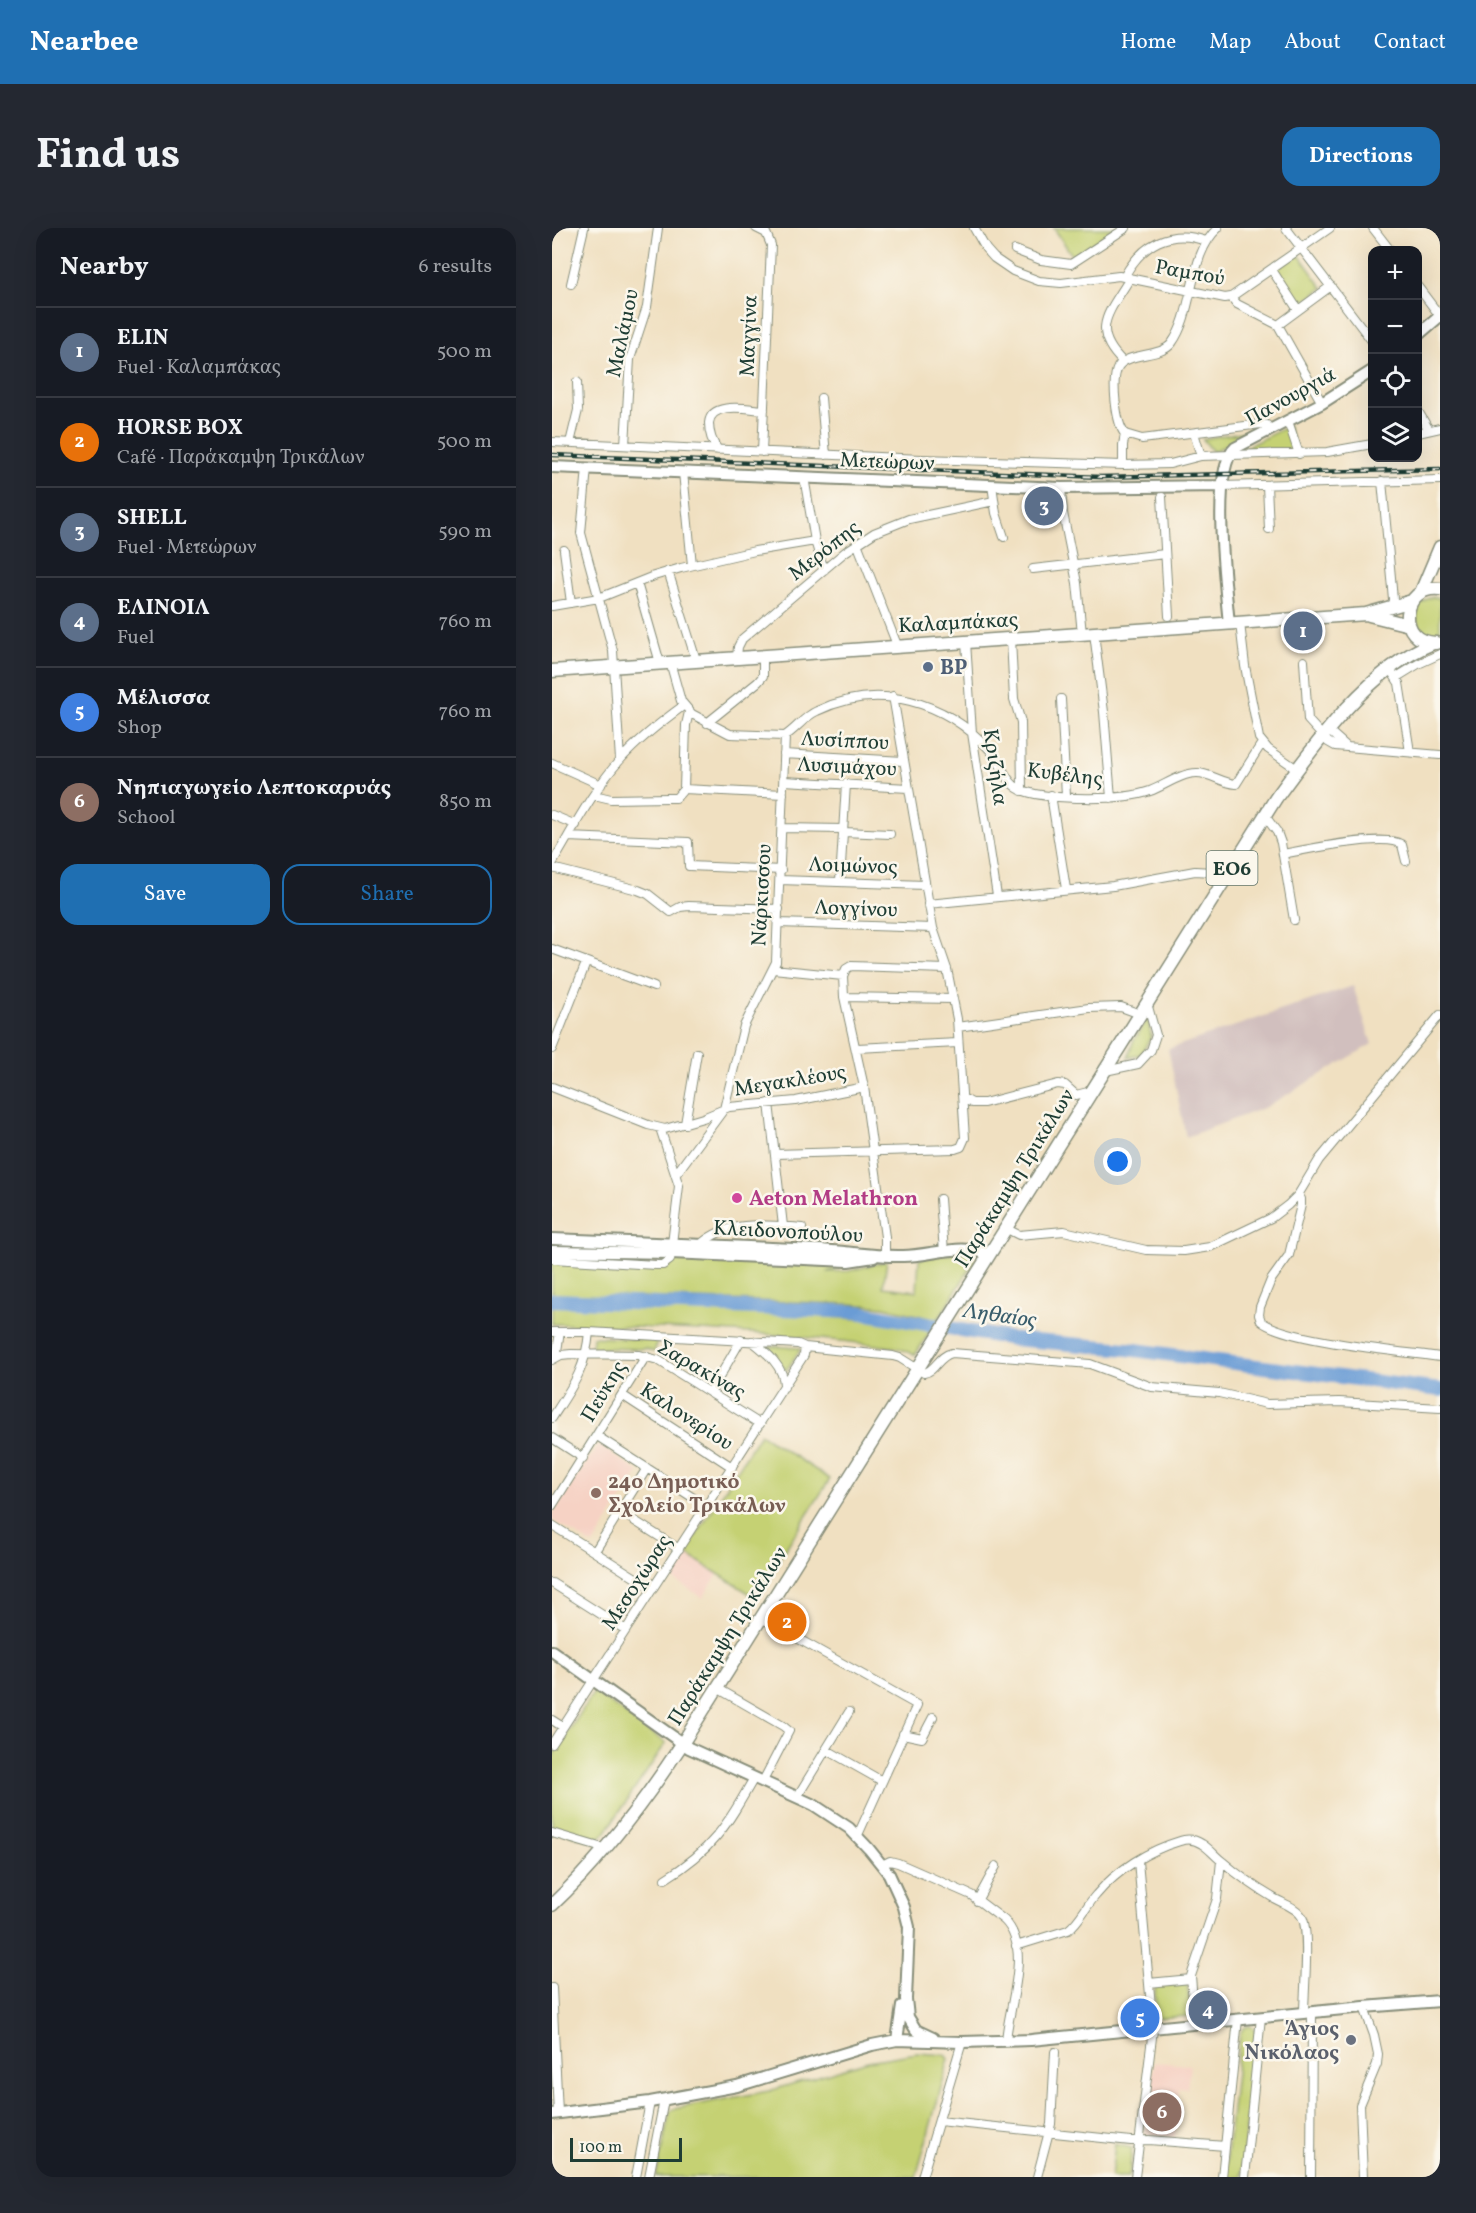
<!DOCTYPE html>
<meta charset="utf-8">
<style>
body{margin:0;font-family:Vollkorn,serif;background:#242831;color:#f1f3f6}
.controls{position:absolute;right:18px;top:18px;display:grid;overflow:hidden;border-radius:12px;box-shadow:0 6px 24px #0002}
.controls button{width:54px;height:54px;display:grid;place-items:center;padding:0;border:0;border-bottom:2px solid #363941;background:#171b24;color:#f1f3f6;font:30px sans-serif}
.scale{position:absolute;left:18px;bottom:15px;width:112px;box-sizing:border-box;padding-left:6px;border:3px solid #1f3d34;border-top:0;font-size:16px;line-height:21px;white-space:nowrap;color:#1f3d34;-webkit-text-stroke:4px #fbf7ec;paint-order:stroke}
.you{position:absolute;left:566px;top:934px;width:21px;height:21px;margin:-15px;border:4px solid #fff;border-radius:50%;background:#1a73e8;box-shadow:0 0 0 9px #1a73e833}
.badge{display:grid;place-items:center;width:39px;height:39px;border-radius:50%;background:#1f6fb2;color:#fff;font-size:20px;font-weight:700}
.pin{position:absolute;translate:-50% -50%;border:3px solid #fff;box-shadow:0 2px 6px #0006}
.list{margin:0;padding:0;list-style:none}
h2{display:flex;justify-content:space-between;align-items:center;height:78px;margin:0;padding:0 24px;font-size:26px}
h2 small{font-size:20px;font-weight:400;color:#9ea1a6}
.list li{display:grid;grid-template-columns:39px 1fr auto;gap:18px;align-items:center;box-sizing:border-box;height:90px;padding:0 24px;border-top:2px solid #363941}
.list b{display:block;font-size:22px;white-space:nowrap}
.list p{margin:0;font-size:20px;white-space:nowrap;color:#9ea1a6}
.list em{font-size:20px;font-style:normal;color:#9ea1a6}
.actions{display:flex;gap:12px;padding:18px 24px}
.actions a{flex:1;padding:14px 0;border:2px solid #1f6fb2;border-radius:18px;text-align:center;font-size:21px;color:#1f6fb2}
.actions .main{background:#1f6fb2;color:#fff}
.icon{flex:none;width:33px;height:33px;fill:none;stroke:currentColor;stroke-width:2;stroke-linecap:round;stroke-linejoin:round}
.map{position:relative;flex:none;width:888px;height:1949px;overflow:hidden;border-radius:18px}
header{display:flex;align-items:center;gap:36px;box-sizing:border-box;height:84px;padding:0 30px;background:#1f6fb2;color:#fff}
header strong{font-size:28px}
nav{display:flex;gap:33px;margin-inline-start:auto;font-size:21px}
.intro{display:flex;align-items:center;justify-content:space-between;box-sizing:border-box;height:144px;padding:0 36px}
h1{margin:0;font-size:42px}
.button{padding:15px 27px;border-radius:18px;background:#1f6fb2;color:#fff;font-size:21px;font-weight:700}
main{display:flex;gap:36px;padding:0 36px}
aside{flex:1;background:#171b24;border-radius:18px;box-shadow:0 6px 24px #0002}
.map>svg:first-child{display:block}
.built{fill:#f6d2c4}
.industrial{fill:#d1bfbe}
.green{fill:#c5d173;stroke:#728754;stroke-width:1.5}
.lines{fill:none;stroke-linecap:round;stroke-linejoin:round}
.river{stroke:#6b9cd5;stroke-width:14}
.street-casing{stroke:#888e7a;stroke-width:10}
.secondary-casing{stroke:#888e7a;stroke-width:14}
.primary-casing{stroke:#888e7a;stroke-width:15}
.street{stroke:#fff;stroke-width:8}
.secondary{stroke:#fff;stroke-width:10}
.primary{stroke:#fff;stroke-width:12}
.rail-casing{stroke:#1f3d34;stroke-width:4.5}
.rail{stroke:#fbf7ec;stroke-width:2;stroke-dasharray:7;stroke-linecap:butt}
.service-dot{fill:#5c6f8a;stroke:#fbf7ec;stroke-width:2}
.hotel-dot{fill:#d1479c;stroke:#fbf7ec;stroke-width:2}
.education-dot{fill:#8d6e63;stroke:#fbf7ec;stroke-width:2}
.worship-dot{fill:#6b7280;stroke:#fbf7ec;stroke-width:2}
.labels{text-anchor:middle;stroke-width:5;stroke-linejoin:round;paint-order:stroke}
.shield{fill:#fbf7ec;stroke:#61756b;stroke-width:1.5}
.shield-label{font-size:20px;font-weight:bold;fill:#1f3d34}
.street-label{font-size:21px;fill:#1f3d34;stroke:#fbf7ec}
.service-label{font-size:21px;font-weight:bold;fill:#4e5e75;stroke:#fbf7ec;text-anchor:start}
.hotel-label{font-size:21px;font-weight:bold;fill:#b23c85;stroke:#fbf7ec;text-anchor:start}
.education-label{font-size:21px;font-weight:bold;fill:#785e54;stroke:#fbf7ec;text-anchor:start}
.worship-label{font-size:21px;font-weight:bold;fill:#5b616d;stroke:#fbf7ec;text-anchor:end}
.water-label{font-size:22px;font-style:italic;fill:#3a5e6c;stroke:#fbf7ec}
</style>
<header>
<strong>Nearbee</strong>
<nav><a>Home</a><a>Map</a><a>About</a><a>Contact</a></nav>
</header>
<div class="intro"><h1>Find us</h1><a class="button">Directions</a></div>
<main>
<aside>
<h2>Nearby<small>6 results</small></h2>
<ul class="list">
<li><span class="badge" style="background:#5c6f8a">1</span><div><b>ELIN</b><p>Fuel · Καλαμπάκας</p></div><em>500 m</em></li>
<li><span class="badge" style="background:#e8710a">2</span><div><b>HORSE BOX</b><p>Café · Παράκαμψη Τρικάλων</p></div><em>500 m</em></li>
<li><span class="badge" style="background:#5c6f8a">3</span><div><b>SHELL</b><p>Fuel · Μετεώρων</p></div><em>590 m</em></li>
<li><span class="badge" style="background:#5c6f8a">4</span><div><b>ΕΛΙΝΟΙΛ</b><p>Fuel</p></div><em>760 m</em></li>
<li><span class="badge" style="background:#3f7fe0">5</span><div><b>Μέλισσα</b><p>Shop</p></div><em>760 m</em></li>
<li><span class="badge" style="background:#8d6e63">6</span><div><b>Νηπιαγωγείο Λεπτοκαρυάς</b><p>School</p></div><em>850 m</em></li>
</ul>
<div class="actions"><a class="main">Save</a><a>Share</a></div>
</aside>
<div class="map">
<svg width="888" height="1949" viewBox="0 0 888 1949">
<rect width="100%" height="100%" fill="#fbf7ec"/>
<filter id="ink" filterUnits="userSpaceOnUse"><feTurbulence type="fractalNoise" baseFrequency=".0167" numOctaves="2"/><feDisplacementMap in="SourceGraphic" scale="12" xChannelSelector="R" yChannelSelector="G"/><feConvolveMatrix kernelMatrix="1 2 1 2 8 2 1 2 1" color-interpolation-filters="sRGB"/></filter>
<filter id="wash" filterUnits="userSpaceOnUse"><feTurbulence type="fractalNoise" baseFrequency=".008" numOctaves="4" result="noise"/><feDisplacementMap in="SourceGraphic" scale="24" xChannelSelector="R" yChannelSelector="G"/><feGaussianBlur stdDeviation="1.35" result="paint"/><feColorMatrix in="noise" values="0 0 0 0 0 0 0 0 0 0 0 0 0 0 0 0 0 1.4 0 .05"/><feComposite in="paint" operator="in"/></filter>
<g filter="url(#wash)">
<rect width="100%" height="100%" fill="#f0e0c1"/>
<path class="built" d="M 46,1217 L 87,1244 L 41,1317 L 0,1292 L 0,1287 Z
M 133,1325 L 166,1346 L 151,1370 L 118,1349 Z
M 602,1834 L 638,1837 L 635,1861 L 627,1860 L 623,1910 L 593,1907 Z"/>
<path class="industrial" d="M 801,758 L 820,816 L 714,879 L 634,909 L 616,821 Z"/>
<path class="green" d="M 502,0 L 564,0 L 521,29 Z
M 744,27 L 747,27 L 771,60 L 748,77 L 724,41 Z
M 736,198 L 743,223 L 693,221 L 696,218 Z
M 701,202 L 661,224 L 651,211 Z
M 880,369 L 888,370 L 888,407 C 862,410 855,377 880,369 Z
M 596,790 L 599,809 L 589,826 L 576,830 L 581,814 Z
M 396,1026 L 421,1026 L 422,1034 L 386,1092 L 332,1079 L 299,1076 L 0,1066 L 0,1033 L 117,1039 L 124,1031 L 293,1038 L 275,1044 L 297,1043 L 335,1033 L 331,1059 L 365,1063 L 367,1031 Z
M 0,1078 C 75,1080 150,1082 225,1086 C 277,1089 329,1090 380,1101 L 363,1127 L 346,1120 C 231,1104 115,1100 0,1096 Z
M 41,1109 L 106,1112 L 102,1124 L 94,1121 L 40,1120 Z
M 216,1118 L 248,1120 L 248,1122 L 234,1143 Z
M 208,1206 L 278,1251 L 203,1369 L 133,1325 Z
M 42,1464 L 114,1515 L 53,1605 L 42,1614 L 0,1601 L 0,1529 Z
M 635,1755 L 639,1788 L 604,1790 L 603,1758 Z
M 697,1798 L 702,1800 L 704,1807 L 689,1949 L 673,1949 L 688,1806 L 691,1800 Z
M 365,1825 L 394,1827 L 397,1831 L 364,1949 L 104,1949 L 118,1884 L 121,1881 L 217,1863 L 316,1833 Z
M 563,1916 L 580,1920 L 577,1949 L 559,1949 Z"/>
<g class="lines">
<path class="river" d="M 0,1072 L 305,1084 L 461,1111 L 575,1121 L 888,1162"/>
</g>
</g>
<g filter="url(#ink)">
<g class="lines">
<g class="street-casing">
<path id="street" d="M 204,0 L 214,5 L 219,17 L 210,224
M 422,0 L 434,21 L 442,30 L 461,43 L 487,53 L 509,55 L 567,48 L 673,70 L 679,69 L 778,0
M 666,0 C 636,27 643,83 620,115 C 609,130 575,124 566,139 C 559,152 564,196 573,206 L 590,211 L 709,196 L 715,197 L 717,202
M 734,0 L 820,113
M 821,0 L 838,22
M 463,22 L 489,32 L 519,36 L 574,0
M 720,42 L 746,82
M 572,49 C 590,16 618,0 654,13
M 19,56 L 32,0
M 866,59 L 888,88
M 679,69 L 685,76 L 726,97 L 770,175
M 726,97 L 779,58
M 571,134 C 537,101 558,84 578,50
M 269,170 L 274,227
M 866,183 L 877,202
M 736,193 L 747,226
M 642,205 L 649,228
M 866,205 L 888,200
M 0,214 L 369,231 L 571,237 L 618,236 L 649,228 L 775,224 L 820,216
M 18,215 L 26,182 L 25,154
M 73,217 L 78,131 L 95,79 L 106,0
M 166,222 C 160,214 157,205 157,195 C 159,173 196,181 212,182
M 571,237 L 571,217 L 573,206
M 35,240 L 29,305 L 61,423 L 68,532
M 131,244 L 140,337
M 252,249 L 263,313 L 272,342
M 830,253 L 841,371 L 840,379
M 440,257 L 444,285 L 452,309
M 715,257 L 717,301
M 669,258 L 888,252
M 509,260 L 511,285 L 525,355 L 530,406
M 610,269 L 617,388
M 305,315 L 345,417
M 12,322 L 19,375
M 481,341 L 613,326
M 116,343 L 144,432
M 85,355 L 108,435
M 0,378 L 47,370 L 102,348 L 129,340 L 203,323 L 263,313
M 688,395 L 693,438 L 707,510 L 716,521 L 745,541
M 542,405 L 552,484 L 559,570
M 459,411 L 462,471 L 469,494 L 470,563
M 414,414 L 420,505 L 445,668
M 185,429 L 186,419 L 190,411 L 293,324 L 322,305 L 357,291 L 442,273
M 752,433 L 756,492 L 776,514 L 783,518 L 888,527
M 118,434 L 129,473 L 140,486 L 178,506 L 233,508 C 244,501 253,488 265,483 C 327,453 393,473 438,522 C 450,535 454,558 472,563 C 499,572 571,573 598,563 C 612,558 629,545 645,545 C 658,545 670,555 684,556 L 710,515
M 838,441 L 847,455 L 858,524
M 845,449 L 866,436 L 888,426
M 509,471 L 514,568
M 155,495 L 206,454 L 211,448 L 211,427
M 776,502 L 794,518
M 232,526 L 351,533
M 0,535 L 49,557
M 232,553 L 356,560
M 132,561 L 231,566
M 132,561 L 134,497 L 137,484
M 42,567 L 59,571 L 117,570 L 124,570 L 132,561
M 499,567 L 514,661
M 0,587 L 24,597
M 713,588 L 725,604 L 729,615 L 742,692
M 230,600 L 291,601
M 291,604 L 338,606
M 16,609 L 136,614 L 137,638 L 229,642
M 731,626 C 751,622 837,604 850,617 L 854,633
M 0,636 C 21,601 41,562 68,532 C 87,511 109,494 131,478
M 0,640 L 86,662 L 96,666 L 119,684 L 128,679 L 137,678 L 227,681
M 228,652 L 373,657
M 288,653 L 294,556
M 376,676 L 561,658 L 643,643 L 677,645
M 226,695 L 381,700
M 0,721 L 102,759
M 221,741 L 291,748
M 292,769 L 401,771
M 406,799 L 537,780 L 569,779 L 588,786
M 305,820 L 406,815
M 0,821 L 34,735
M 553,843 L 586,836 L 599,822 L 604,807 L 595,775
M 0,859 L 96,897 L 113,901 L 151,890 L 177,879 L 244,873 L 312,859
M 411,870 L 420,875 L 432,875 L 506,856 L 513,857 L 524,867 L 540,863
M 217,875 L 231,998
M 133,896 L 145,825
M 223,926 L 403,921 L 409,919 L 413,910 L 405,791 L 395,741 L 381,700 L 341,468
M 124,946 L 172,881 L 192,798 L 224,734 L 233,508
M 746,967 L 749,971 L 749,977 L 737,1027 L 719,1052 L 708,1079 L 707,1087 L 709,1093 C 732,1113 853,1124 888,1129
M 388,971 L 392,1024
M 453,1000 L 467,1007 L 512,1003 L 594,1022 L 632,1023 L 658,1019 L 719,990 L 736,977 L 746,967 L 767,932 L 888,787
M 148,1017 C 175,991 216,997 250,1000
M 333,1028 L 333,1009 L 312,859 L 292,769 L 291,748 L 294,741 L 299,738 L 395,741
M 0,1031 L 104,1037 L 111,1037 L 118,1032 L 127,958 L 108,900
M 0,1104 L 37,1104 L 246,1116 L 253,1119 L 341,1128 L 348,1130 L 372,1145 C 384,1143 386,1128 400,1125 L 538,1136 L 600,1159 L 667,1165 L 715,1176 L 787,1174 L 888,1180
M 200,1113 C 214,1124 233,1139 232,1159
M 4,1129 L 8,1104
M 0,1132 L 9,1127 L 19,1126 L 87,1127 L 106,1132 L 208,1196
M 158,1165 L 189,1112
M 70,1167 L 180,1239
M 0,1190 C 20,1159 34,1141 37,1104
M 45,1208 L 154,1278
M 0,1210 L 31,1230
M 0,1278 L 94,1128
M 67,1283 L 127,1321
M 0,1297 L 101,1361
M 43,1323 L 95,1240
M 0,1355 L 74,1402
M 209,1390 L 365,1477 L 305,1609
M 165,1460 L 231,1498 L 237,1503 L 211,1553
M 0,1492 L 11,1499
M 351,1506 L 370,1510 L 381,1489
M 0,1516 L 252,1127 L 253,1119
M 275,1522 L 330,1553
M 245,1569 L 297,1484
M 0,1605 L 54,1621
M 330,1637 L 338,1633 L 346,1635 L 419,1667 L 452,1692 C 481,1720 456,1779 454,1813
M 113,1651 C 161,1622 175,1597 202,1550
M 425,1673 L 444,1638
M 464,1718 L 516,1702 C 528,1693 534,1678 544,1667 C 565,1642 597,1622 628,1613 C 636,1610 644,1612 650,1616 C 658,1621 664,1629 671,1634 C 686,1647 703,1659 720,1669 C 729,1675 745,1679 750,1689 C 758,1703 752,1765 752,1785
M 597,1755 L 639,1751
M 0,1760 L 6,1885
M 643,1796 L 639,1748 L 665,1671 L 669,1633
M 387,1893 L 579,1913 L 597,1912 L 673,1918
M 84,1949 L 98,1874
M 97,1949 L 112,1872
M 370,1949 L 410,1814
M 485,1949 L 499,1896 L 503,1824
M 583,1949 L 601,1801 L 586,1633
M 670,1949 L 686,1791
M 693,1949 L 709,1789
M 759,1949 L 760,1784
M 811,1949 L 808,1877 L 825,1836 L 826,1826 L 822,1807 L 812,1779"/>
</g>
<g class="secondary-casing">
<path id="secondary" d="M 866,107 L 888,88
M 0,239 L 509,260 L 669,258
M 677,396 C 674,361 658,242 683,220 L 770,175 L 820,143
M 0,1011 C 88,1014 177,1018 265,1022 C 294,1023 322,1029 351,1028 C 379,1028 411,1014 437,1027
M 0,1023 L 119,1025 L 296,1033 L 322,1029
M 0,1423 L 137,1520 L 262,1577 L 297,1600 L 317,1621 L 337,1646 L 352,1679 L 357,1699 L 354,1771 L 356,1789 L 364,1802 L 381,1810
M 345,1812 L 350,1778
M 0,1886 L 98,1874 L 185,1858 L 320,1817 L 345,1812 L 410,1814 L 479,1812 L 812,1779 L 888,1773"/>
</g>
<g class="primary-casing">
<path id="primary" d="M 869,364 L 888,319
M 817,387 L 857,397
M 884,415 C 843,414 849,356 888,361
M 0,443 L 814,386 L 860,373
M 0,1677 C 51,1629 92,1574 130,1516 L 724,570 C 764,515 817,441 881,415"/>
</g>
<use href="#street" class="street"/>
<use href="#secondary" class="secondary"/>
<use href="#primary" class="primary"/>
<g class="rail-casing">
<path id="rail" d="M 0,227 L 549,249 L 888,241"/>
</g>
<use href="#rail" class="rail"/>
</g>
</g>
<circle class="service-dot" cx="376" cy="439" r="6"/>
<circle class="hotel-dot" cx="185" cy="970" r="6"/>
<circle class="education-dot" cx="44" cy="1265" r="6"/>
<circle class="worship-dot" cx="799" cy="1812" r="6"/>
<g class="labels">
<rect class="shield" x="654.5" y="623" width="51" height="34" rx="4.5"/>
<g class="shield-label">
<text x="680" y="647">ΕΟ6</text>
</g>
<g class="street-label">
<text transform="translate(638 44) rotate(10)" y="7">Ραμπού</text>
<text transform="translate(70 105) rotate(-78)" y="7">Μαλάμου</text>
<text transform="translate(196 108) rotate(-88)" y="7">Μαγγίνα</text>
<text transform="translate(738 168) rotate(-29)" y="7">Πανουργιά</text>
<text transform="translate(335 233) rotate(2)" y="7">Μετεώρων</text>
<text transform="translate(272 322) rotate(-38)" y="7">Μερόπης</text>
<text transform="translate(406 394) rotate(-3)" y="7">Καλαμπάκας</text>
<text transform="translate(293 512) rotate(3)" y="7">Λυσίππου</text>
<text transform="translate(295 538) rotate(3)" y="7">Λυσιμάχου</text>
<text transform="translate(444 539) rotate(82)" y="7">Κριζήλα</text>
<text transform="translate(513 546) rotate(7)" y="7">Κυβέλης</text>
<text transform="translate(301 637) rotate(2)" y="7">Λοιμώνος</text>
<text transform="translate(209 667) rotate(-87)" y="7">Νάρκισσου</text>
<text transform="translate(304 680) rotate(2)" y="7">Λογγίνου</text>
<text transform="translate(238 852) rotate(-9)" y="7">Μεγακλέους</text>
<text transform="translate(462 950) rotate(-58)" y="7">Παράκαμψη Τρικάλων</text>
<text transform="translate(236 1003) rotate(3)" y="7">Κλειδονοπούλου</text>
<text transform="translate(150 1141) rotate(30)" y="7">Σαρακίνας</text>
<text transform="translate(51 1163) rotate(-59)" y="7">Πεύκης</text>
<text transform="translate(135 1188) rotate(33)" y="7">Καλονερίου</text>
<text transform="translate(84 1354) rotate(-57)" y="7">Μεσοχώρας</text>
<text transform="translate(175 1408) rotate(-58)" y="7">Παράκαμψη Τρικάλων</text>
</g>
<g class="service-label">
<text x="388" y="446">BP</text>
</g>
<g class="hotel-label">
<text x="197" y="977">Aeton Melathron</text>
</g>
<g class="education-label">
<text x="56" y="1260">24ο Δημοτικό<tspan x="56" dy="24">Σχολείο Τρικάλων</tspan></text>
</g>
<g class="worship-label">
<text x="787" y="1807">Άγιος<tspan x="787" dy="24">Νικόλαος</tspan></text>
</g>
<g class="water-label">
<text transform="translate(448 1086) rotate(8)" y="8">Ληθαίος</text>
</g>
</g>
</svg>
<div class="controls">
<button>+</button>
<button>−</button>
<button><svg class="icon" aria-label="locate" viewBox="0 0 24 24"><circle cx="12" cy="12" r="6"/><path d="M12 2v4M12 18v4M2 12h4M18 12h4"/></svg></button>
<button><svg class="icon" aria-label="layers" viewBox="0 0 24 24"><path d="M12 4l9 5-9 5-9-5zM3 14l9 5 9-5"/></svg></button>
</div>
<div class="scale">100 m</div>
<div class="you"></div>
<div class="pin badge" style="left:751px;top:403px;background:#5c6f8a">1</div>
<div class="pin badge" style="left:235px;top:1394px;background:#e8710a">2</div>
<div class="pin badge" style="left:492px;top:278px;background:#5c6f8a">3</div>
<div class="pin badge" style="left:656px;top:1782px;background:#5c6f8a">4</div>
<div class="pin badge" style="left:588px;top:1790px;background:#3f7fe0">5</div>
<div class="pin badge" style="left:610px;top:1884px;background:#8d6e63">6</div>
</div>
</main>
